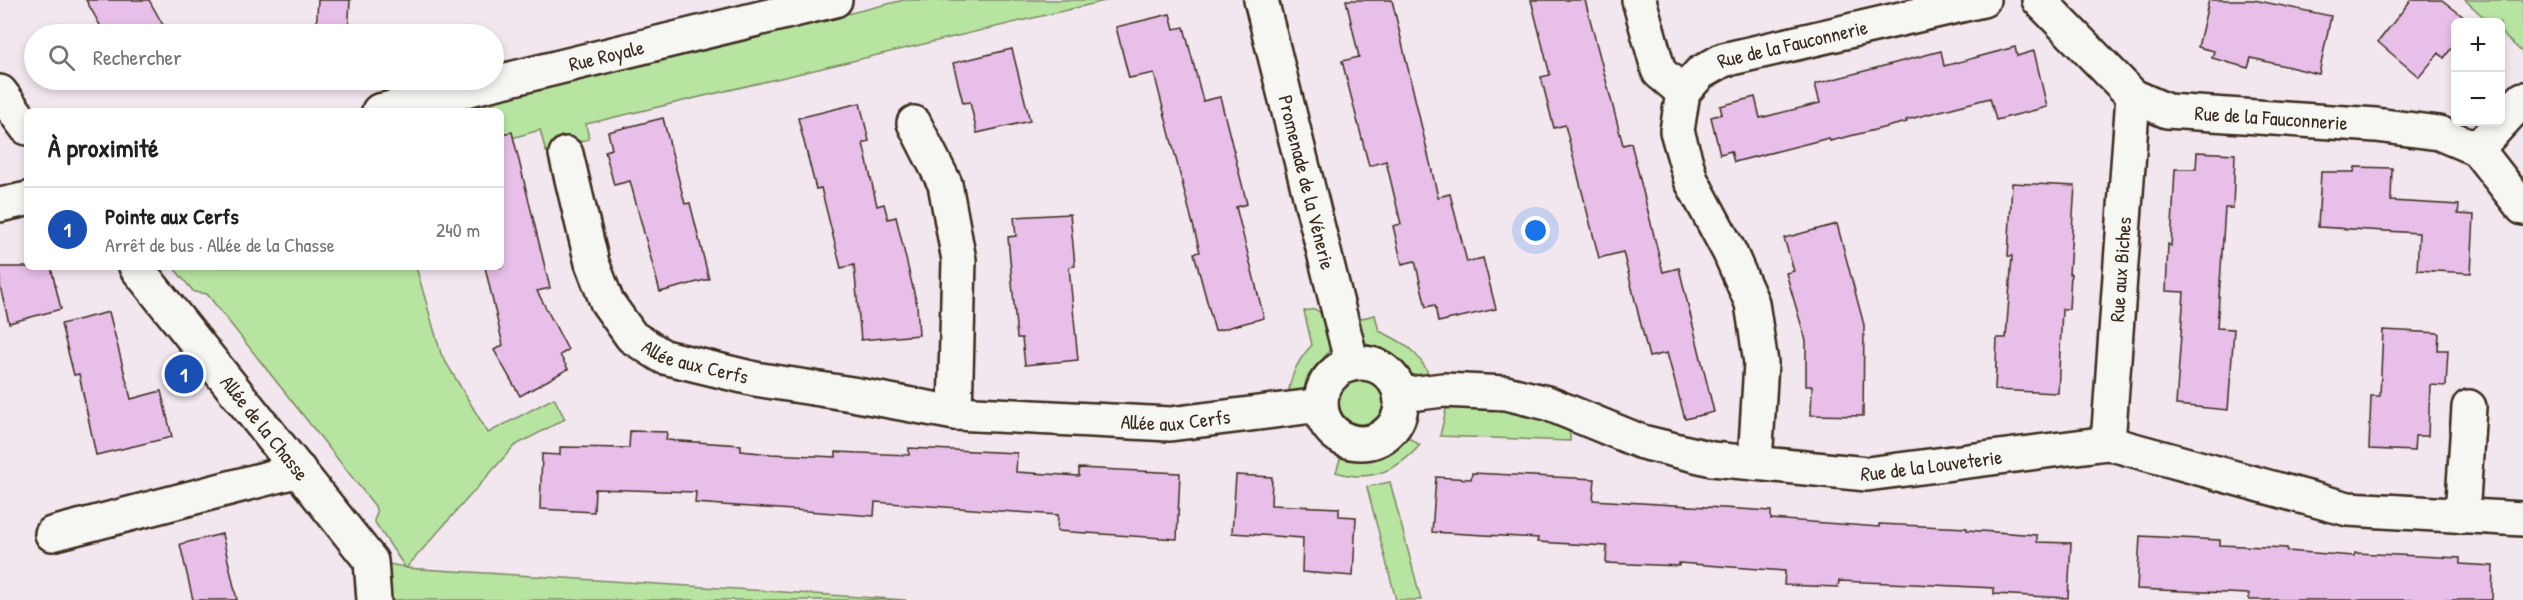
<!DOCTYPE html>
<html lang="fr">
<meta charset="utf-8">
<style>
body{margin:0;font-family:"Patrick Hand",sans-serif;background:#f6f6f6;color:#202124}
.controls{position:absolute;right:18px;top:18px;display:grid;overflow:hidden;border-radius:9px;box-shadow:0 3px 9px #0003}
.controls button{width:54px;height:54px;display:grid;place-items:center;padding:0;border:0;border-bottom:2px solid #e0e0e0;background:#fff;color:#202124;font:30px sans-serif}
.you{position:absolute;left:1536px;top:231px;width:21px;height:21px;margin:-15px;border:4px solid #fff;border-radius:50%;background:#1a73e8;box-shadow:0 0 0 9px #1a73e833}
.badge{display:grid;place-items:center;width:39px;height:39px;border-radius:50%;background:#3b2a1e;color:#fff;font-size:20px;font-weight:700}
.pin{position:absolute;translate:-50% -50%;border:3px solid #fff;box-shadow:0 2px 6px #0006}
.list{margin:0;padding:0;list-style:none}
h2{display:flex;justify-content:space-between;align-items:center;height:78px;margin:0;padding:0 24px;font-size:26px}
h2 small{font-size:20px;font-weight:400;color:#757577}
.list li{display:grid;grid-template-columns:39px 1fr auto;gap:18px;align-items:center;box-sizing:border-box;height:84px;padding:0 24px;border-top:2px solid #e0e0e0}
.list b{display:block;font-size:22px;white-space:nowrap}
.list p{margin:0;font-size:20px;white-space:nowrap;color:#757577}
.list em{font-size:20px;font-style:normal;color:#757577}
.icon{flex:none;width:33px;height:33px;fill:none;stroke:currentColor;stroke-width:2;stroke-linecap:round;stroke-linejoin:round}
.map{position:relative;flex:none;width:2523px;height:600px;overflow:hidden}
.search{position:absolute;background:#fff;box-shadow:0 3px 9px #0003;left:24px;top:24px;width:480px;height:66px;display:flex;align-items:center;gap:15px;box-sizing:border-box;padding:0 21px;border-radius:33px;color:#757577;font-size:22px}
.panel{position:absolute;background:#fff;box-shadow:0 3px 9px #0003;left:24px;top:108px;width:480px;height:162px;border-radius:9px}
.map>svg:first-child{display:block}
.green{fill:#b8e4a2;stroke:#7a8760;stroke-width:1.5}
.building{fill:#e7bfe8;stroke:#3b2a1e;stroke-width:1.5}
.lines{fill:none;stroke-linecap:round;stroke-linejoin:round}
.street-casing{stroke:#3b2a1e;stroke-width:38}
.street{stroke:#f6f6f2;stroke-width:33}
.labels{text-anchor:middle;stroke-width:5;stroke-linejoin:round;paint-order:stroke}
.street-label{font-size:20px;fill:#3b2a1e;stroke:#f6f6f2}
</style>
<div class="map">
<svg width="2523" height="600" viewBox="0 0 2523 600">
<rect width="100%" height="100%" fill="#f2e6ef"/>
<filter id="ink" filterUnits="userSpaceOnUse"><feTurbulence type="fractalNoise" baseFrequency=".0167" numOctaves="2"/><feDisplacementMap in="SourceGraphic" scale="12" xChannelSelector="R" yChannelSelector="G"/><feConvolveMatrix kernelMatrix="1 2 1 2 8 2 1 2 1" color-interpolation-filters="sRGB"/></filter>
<g filter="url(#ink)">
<path class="green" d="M 904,0 L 1109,0 L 586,124 L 589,139 L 546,152 L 540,130 L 501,141 L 501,111 L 451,111 Z
M 2465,0 L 2523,0 L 2523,53 L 2501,33 L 2500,22 L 2489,22 Z
M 173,267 L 416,267 L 441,354 L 488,433 L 554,398 L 565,419 L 514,446 L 406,568 L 906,600 L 374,600 L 371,561 L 405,567 L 374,521 L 377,513 L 375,506 L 207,294 L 194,292 Z
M 1315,309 L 1322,314 L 1330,349 C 1320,367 1305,368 1304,393 L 1288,395 C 1291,374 1298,360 1312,345 L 1304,311 Z
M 1375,315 L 1379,331 C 1404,342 1419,352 1430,377 L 1414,379 C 1401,353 1386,354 1365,343 L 1358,319 Z
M1339 402a22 22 0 1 1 44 0a22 22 0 1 1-44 0Z
M 1447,405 L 1498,407 L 1565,424 L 1570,434 L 1570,441 L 1440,436 Z
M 1407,437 L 1420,445 C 1397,471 1370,483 1336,472 L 1341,456 C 1368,463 1389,459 1407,437 Z
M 1390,482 L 1421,600 L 1396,600 L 1367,487 Z"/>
<path class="building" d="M 86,0 L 149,0 L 168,34 L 105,34 Z
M 318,0 L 350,0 L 348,34 L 316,32 Z
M 1346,0 L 1392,0 L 1438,197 L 1450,194 L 1467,262 L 1483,258 L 1496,309 L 1438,322 L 1435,305 L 1426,307 L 1415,261 L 1402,264 L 1393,226 L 1401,224 L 1386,161 L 1369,166 L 1342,61 L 1359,57 Z
M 1531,0 L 1585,0 L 1623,145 L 1631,143 L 1663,272 L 1679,268 L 1714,412 L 1685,419 L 1667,353 L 1649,357 L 1623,252 L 1599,258 L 1565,125 L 1554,128 L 1541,77 L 1550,75 Z
M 2209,0 L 2254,0 L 2331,16 L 2319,74 L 2251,58 L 2248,68 L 2212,58 L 2214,51 L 2198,47 Z
M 2411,0 L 2442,0 L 2470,22 L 2456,22 L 2456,42 L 2444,58 L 2439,53 L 2419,77 L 2378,42 Z
M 1170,14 L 1174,29 L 1184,27 L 1203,101 L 1220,97 L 1247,204 L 1236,207 L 1264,318 L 1215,331 L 1194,253 L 1200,252 L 1154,73 L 1129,78 L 1116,27 Z
M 2015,47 L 2017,56 L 2034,51 L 2047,107 L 1996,120 L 1990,98 L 1906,120 L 1907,122 L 1830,141 L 1829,138 L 1734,162 L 1731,151 L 1720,154 L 1711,117 L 1722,114 L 1720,106 L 1755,97 L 1760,118 L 1820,103 L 1815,84 L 1941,51 L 1944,66 Z
M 1012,49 L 1030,121 L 977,133 L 970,102 L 963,103 L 953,63 Z
M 860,103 L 869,141 L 863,143 L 877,206 L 884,204 L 888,219 L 896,217 L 917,305 L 919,335 L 861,340 L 854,265 L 841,268 L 821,188 L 816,189 L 798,118 Z
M 663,118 L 685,204 L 690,203 L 709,279 L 660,292 L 630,181 L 614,185 L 605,151 L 612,149 L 608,132 Z
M 512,132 L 550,288 L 537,291 L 568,350 L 560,355 L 568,369 L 520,396 L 494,350 L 503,345 L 485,267 L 501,267 L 501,134 Z
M 2197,152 L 2235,154 L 2233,208 L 2225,208 L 2217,328 L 2234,329 L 2228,410 L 2176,405 L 2184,292 L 2166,291 L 2168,244 L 2171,246 L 2175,169 L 2196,169 Z
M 2355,167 L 2392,168 L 2391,201 L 2459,205 L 2458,214 L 2474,215 L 2471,273 L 2417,270 L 2419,233 L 2318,227 L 2321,172 L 2354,172 Z
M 2012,183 L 2075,186 L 2069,274 L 2071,274 L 2069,309 L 2062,309 L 2058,393 L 1995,390 L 1997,338 L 2006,338 L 2012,256 L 2008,256 Z
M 1070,214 L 1075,266 L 1069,267 L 1078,360 L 1025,365 L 1022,338 L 1017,338 L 1008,237 L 1016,236 L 1014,217 Z
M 1837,224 L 1864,325 L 1863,416 L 1811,415 L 1812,386 L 1806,386 L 1806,341 L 1786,273 L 1794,271 L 1784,238 Z
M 0,267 L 51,267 L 61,309 L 9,323 L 0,286 Z
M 109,312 L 131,399 L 161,391 L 172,437 L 96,455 L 79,374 L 74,375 L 61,324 Z
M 2383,330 L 2439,333 L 2438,350 L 2448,350 L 2446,386 L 2430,385 L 2428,436 L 2415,436 L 2414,451 L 2369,449 L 2371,396 L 2380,396 Z
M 630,431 L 667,432 L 666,440 L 741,445 L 741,451 L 771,454 L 836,457 L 836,452 L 909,455 L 909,448 L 1017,453 L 1016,472 L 1079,476 L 1079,468 L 1180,473 L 1177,539 L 1057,531 L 1058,515 L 875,502 L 874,516 L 695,503 L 696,492 L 595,489 L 594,512 L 540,509 L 542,454 L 560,455 L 560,447 L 629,448 Z
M 1472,473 L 1595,479 L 1593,500 L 1771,511 L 1771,519 L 1879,527 L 1879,524 L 1967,528 L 1967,530 L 2037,535 L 2037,542 L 2071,543 L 2068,598 L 1994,594 L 1994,588 L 1913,584 L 1839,581 L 1838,587 L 1784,585 L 1785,571 L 1679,563 L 1679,566 L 1606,563 L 1607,546 L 1537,542 L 1538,538 L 1432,532 L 1436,477 L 1471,479 Z
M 1236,475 L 1272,477 L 1271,505 L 1339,508 L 1339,516 L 1356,517 L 1353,576 L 1302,572 L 1303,538 L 1232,533 Z
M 222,534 L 237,600 L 193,600 L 180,544 Z
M 2140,536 L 2220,540 L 2220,545 L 2287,548 L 2287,551 L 2354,556 L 2355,553 L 2460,558 L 2460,564 L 2493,566 L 2492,600 L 2249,600 L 2249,594 L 2137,589 Z"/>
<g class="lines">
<g class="street-casing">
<g id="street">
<path id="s1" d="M 1261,0 L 1352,364"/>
<path d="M 1639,0 L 1659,72 L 1683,92"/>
<path id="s2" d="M 2039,0 L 2133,96 L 2167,111 L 2376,125 L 2439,133 L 2477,149 L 2523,99"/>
<path d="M 0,92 L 27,128"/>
<path id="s3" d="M 379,111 L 835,0"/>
<path d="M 914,123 L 945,184 L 959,260 L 955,413"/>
<path d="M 2477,149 L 2523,208"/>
<path id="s4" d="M 566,154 L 592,263 L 607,302 L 632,337 L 664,357 L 755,379 L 852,394 L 955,413 L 1170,424 L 1321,405"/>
<path d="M 0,205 L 27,199"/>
<path id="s5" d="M 136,267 L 371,561 L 374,600"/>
<circle cx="1361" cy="403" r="40"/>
<path id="s6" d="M 1402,395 L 1443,390 L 1506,393 L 1547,403 L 1642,442 L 1712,459 L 1867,474 L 2108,443 L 2348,509 L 2523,519"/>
<path id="s7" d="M 2108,443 L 2133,96"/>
<path id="s8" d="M 1755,463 L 1761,363 L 1752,303 L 1730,253 L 1691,180 L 1677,131 L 1683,92 L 1700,73 L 1723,60 L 1983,0"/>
<path d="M 2462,516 L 2469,407"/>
<path d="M 52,534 L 299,470"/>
</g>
</g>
<use href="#street" class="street"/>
</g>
</g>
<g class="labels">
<g class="street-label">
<text dy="7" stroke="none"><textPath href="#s8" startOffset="512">Rue de la Fauconnerie</textPath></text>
<text dy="7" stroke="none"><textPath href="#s3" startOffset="234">Rue Royale</textPath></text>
<text dy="7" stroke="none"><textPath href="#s2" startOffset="276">Rue de la Fauconnerie</textPath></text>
<text dy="7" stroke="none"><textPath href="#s1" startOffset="188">Promenade de la Vénerie</textPath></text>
<text dy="7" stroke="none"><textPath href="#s7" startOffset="174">Rue aux Biches</textPath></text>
<text dy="7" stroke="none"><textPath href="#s4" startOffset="266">Allée aux Cerfs</textPath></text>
<text dy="7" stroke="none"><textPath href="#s4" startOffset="752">Allée aux Cerfs</textPath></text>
<text dy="7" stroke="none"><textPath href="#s5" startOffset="206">Allée de la Chasse</textPath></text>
<text dy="7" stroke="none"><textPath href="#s6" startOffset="542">Rue de la Louveterie</textPath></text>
</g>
</g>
</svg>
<div class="controls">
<button>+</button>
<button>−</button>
</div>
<div class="you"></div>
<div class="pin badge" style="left:184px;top:374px;background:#1a4fb4">1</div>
<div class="search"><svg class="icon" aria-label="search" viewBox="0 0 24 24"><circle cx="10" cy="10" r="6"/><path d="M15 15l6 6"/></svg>Rechercher</div>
<section class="panel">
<h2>À proximité<small></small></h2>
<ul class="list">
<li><span class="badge" style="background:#1a4fb4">1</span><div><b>Pointe aux Cerfs</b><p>Arrêt de bus · Allée de la Chasse</p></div><em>240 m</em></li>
</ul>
</section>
</div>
